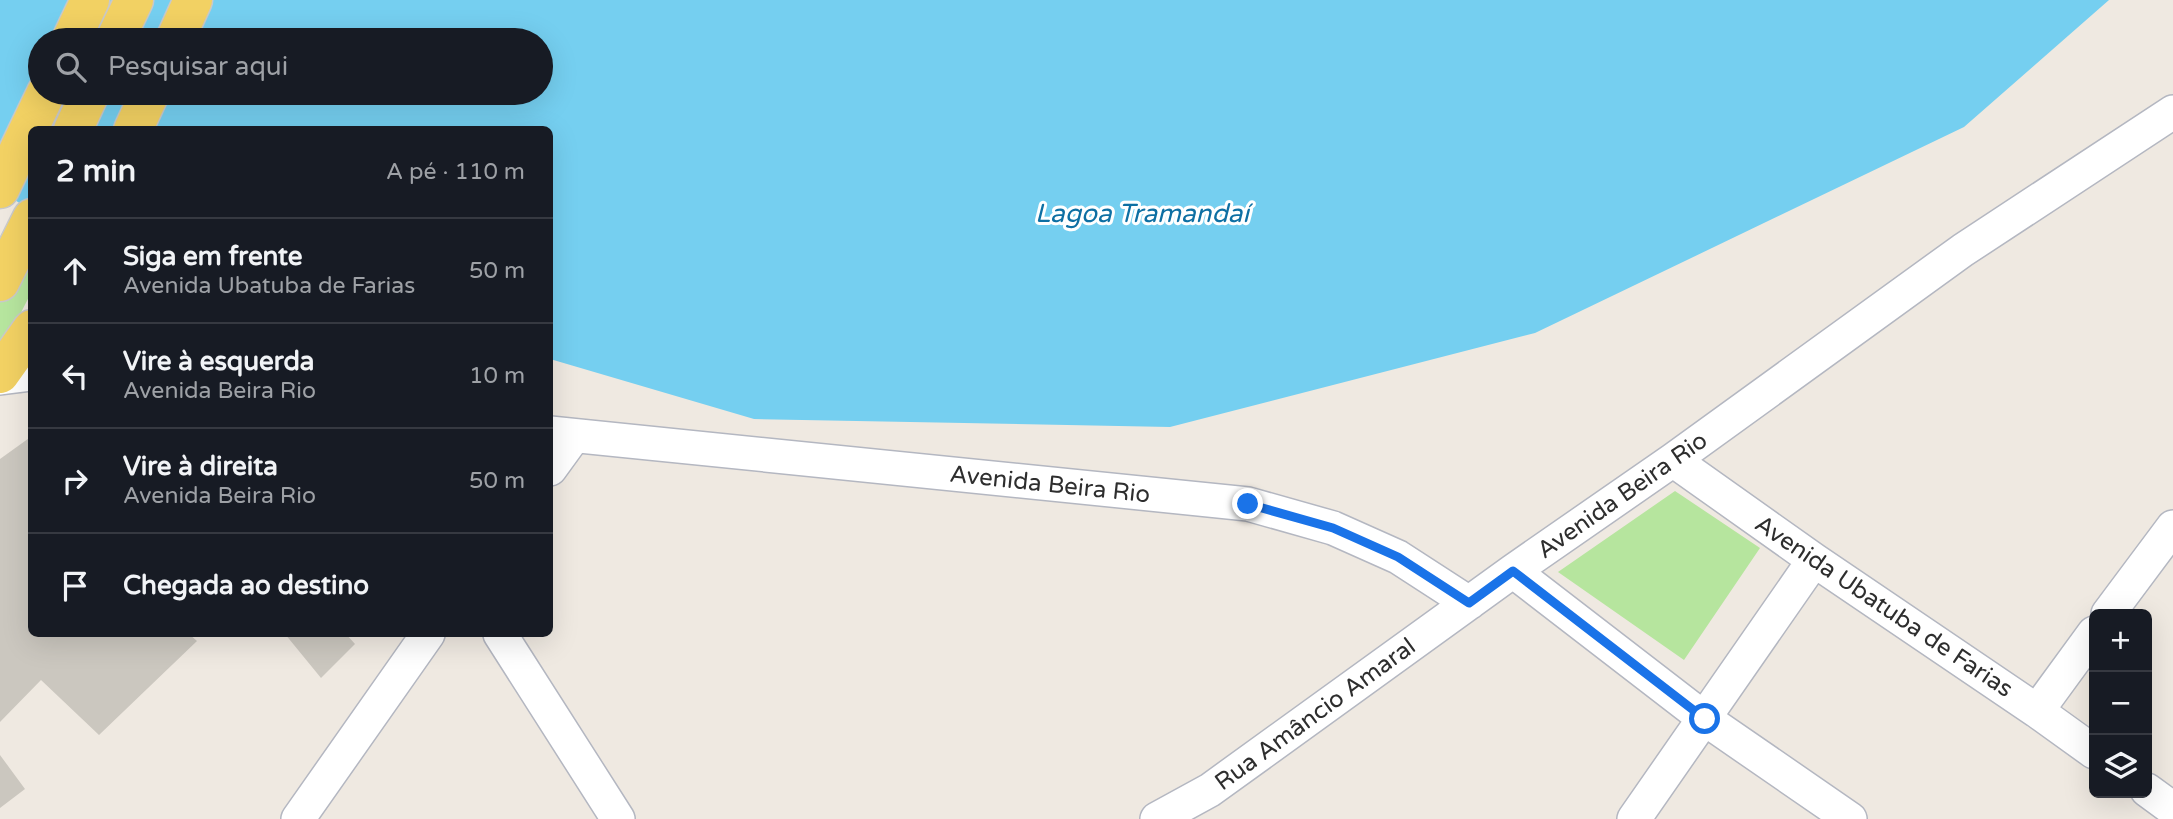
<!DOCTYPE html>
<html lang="pt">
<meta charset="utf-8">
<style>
body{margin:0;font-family:"Varela Round",sans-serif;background:#20242c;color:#f1f3f6}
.controls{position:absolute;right:21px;bottom:21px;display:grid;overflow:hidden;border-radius:10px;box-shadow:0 7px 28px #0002}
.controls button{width:63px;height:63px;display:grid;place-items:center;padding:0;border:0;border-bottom:2px solid #363941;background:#171b24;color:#f1f3f6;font:35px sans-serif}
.stop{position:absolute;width:21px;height:21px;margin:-16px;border:5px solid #1a73e8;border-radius:50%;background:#fff}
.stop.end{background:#1a73e8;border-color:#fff;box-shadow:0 2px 7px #0008}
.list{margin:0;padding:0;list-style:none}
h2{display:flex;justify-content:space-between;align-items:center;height:91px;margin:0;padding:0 28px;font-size:30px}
h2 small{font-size:23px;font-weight:400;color:#9ea1a6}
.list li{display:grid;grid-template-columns:46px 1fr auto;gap:21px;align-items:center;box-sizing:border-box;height:105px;padding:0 28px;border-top:2px solid #363941}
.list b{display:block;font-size:26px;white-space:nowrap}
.list p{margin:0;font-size:23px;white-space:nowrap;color:#9ea1a6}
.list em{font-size:23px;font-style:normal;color:#9ea1a6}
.icon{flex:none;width:38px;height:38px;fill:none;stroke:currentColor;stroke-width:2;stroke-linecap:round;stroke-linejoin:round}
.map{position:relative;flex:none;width:2173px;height:819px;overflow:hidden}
.search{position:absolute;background:#171b24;box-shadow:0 7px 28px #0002;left:28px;top:28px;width:525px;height:77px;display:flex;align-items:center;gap:18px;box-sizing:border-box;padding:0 24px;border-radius:38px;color:#9ea1a6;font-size:26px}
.panel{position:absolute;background:#171b24;box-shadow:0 7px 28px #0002;left:28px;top:126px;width:525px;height:511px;border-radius:10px}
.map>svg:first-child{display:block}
.green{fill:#b6e59e}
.water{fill:#75cff0;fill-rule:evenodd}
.building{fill:#cbc7bf}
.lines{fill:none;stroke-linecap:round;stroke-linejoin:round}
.minor-casing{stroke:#b4b7c1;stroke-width:36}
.major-casing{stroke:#c9c9c9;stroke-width:41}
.minor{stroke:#fff;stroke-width:33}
.major{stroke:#f2d163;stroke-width:38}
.route{stroke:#1a73e8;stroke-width:9}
.labels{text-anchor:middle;stroke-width:6;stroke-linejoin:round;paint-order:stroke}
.street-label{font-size:24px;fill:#2e2e2e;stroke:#fff}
.water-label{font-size:26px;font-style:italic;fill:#0d6fa3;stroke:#fff}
</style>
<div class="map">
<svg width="2173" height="819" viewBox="0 0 2173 819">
<rect width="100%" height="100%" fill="#efe9e1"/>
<path class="green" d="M 31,242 L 31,293 L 12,330 L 0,345 L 0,298 Z
M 1675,491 L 1760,548 L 1684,660 L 1558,572 Z"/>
<path class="water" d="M 0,0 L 2109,0 L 1964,127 L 1535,333 L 1170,427 L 754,419 L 550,359 L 550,130 L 32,130 L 31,210 L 0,191 ZM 40,40 L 541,40 L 541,93 L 40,93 Z"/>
<path class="building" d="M 32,436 L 32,634 L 189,634 L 197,641 L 99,735 L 41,680 L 0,722 L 0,459 Z
M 285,634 L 346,634 L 355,644 L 321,678 Z
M 0,755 L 25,789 L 0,808 Z"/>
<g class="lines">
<g class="minor-casing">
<path id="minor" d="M 0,378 L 32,374
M 550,433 L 1248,504 L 1333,528 L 1398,557 L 1469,603
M 1673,460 L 1814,560 L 2037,711 L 2094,752
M 550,469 L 574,436
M 1513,571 L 1705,719 L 1850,819
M 2108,614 L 2173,527
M 500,634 L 618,819
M 2037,711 L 2094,633
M 2147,790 L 2173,809
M 298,819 L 428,634
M 1157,819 L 1210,790 L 1513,571 L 1673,460 L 1963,250 L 2173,112
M 1634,819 L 1814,560"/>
</g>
<g class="major-casing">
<path id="major" d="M 71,40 L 90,0
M 115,40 L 134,0
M 175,40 L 193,0
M 73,130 L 90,93
M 133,130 L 150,93
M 0,189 L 46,93
M 0,282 L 32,218
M 0,374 L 32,329"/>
</g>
<use href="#minor" class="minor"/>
<use href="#major" class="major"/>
</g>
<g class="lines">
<path class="route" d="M 1248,504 L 1333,528 L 1398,557 L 1469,603 L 1513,571 L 1705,719"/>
</g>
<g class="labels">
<g class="street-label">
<text transform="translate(1050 484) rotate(6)" y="8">Avenida Beira Rio</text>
<text transform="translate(1622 495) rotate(-35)" y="8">Avenida Beira Rio</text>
<text transform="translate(1884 606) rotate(34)" y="8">Avenida Ubatuba de Farias</text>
<text transform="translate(1315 714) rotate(-36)" y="8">Rua Amâncio Amaral</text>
</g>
<g class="water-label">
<text x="1142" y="222">Lagoa Tramandaí</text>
</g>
</g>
</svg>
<div class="controls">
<button>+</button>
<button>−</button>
<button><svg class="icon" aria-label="layers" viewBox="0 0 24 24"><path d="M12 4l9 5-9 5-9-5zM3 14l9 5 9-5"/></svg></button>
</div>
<div class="stop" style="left:1705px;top:719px"></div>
<div class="stop end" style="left:1248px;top:504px"></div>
<div class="search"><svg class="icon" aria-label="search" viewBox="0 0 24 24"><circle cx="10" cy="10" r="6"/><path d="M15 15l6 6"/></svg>Pesquisar aqui</div>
<section class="panel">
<h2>2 min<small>A pé · 110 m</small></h2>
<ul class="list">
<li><svg class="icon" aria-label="ahead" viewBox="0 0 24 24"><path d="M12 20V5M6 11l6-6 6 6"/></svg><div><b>Siga em frente</b><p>Avenida Ubatuba de Farias</p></div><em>50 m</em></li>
<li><svg class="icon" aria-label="left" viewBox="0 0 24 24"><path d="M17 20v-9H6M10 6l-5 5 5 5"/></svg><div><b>Vire à esquerda</b><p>Avenida Beira Rio</p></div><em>10 m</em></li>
<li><svg class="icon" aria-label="right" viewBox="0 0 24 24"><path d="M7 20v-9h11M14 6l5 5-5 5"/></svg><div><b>Vire à direita</b><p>Avenida Beira Rio</p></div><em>50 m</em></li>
<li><svg class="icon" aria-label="arrive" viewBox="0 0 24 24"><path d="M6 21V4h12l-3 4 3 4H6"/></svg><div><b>Chegada ao destino</b></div></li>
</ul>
</section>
</div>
